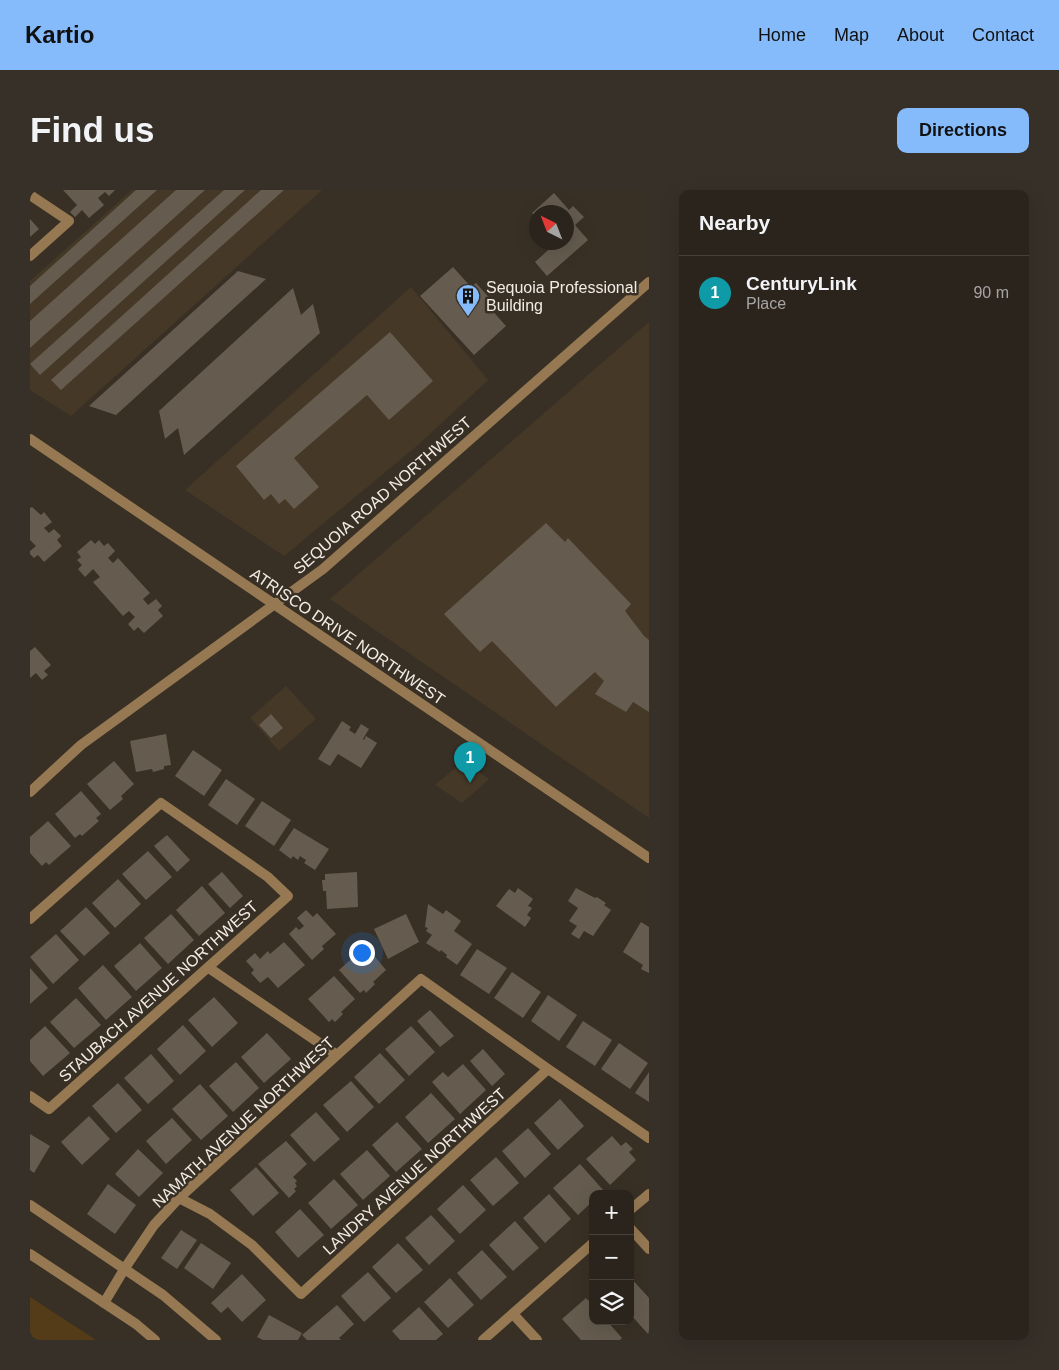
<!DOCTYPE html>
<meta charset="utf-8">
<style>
body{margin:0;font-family:Arial,sans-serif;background:#373029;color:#f1f3f6}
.controls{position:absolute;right:15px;bottom:15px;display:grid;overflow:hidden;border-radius:10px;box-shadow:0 5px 20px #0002}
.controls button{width:45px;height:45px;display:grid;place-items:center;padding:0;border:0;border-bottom:1px solid #47413b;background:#2b241c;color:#f1f3f6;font:25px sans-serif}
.compass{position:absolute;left:499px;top:15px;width:45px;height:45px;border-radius:50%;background:#2b241c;box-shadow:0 5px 20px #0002;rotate:318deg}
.you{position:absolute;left:331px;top:762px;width:18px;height:18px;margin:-12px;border:4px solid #fff;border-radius:50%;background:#1a73e8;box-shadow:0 0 0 8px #1a73e833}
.badge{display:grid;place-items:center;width:32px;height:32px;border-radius:50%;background:#86bbfb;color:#fff;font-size:16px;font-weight:700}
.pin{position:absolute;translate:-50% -41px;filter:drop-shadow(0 1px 2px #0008)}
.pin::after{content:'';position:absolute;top:26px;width:18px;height:15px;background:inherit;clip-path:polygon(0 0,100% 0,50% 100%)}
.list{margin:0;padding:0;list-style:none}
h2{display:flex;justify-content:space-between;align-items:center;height:65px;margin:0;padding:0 20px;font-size:21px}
h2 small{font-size:16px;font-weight:400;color:#a6a4a3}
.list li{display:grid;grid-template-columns:32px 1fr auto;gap:15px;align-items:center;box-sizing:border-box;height:75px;padding:0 20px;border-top:1px solid #47413b}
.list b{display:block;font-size:19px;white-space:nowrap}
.list p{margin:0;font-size:16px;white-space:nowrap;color:#a6a4a3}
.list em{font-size:16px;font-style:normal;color:#a6a4a3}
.icon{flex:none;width:28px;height:28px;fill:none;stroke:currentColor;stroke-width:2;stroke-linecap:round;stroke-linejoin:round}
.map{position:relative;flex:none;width:619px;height:1150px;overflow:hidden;border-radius:10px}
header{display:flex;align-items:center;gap:30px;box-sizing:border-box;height:70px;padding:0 25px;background:#86bbfb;color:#111}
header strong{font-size:24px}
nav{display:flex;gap:28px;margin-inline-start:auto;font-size:18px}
.intro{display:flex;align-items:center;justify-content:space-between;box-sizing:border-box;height:120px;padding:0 30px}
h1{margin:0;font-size:35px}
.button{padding:12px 22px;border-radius:10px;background:#86bbfb;color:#111;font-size:18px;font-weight:700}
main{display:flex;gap:30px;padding:0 30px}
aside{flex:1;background:#2b241c;border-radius:10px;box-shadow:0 5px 20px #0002}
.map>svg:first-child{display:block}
.built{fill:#453827}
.green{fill:#553c18}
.building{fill:#655c4f}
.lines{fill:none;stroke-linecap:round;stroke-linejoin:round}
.minor{stroke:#967953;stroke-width:10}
.tertiary{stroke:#967953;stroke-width:10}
.labels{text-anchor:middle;stroke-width:5;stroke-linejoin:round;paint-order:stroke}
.poi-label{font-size:16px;fill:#f2ece5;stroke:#393025;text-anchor:start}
.street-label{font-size:16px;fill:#f2ece5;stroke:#393025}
</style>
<header>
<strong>Kartio</strong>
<nav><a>Home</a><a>Map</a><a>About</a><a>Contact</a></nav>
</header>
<div class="intro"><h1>Find us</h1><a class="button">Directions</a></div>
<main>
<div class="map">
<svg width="619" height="1150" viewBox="0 0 619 1150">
<rect width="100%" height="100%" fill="#393025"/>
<path class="built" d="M 102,0 L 292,0 L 41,226 L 0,200 L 0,91 Z
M 381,97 L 458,190 L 388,255 L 254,366 L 155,300 Z
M 619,132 L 619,628 L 300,409 Z
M 256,496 L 286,529 L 249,561 L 220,528 Z
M 434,571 L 459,589 L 432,613 L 405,595 Z"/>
<path class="green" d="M 0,1107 L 66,1150 L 0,1150 Z"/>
<path class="building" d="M 33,0 L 85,0 L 79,6 L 75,2 L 68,8 L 74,15 L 59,28 L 52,20 L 45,27 L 40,22 L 47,15 Z
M 106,0 L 127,0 L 0,114 L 0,96 Z
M 146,0 L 175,0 L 0,158 L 0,131 Z
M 194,0 L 215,0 L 10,185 L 0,174 Z
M 231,0 L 254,0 L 31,200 L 21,190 Z
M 524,3 L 539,20 L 543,16 L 554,27 L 545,35 L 558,50 L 517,86 L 505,72 L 527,52 L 536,52 L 536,22 L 507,22 L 507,29 L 502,23 Z
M 0,29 L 9,39 L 0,47 Z
M 423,77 L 441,97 L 446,93 L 464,113 L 459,117 L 476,136 L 444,165 L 390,106 Z
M 208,81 L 236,89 L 86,225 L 59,216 Z
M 263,98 L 271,125 L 283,114 L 290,143 L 154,265 L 148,238 L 135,249 L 129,221 Z
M 360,142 L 403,191 L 359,230 L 337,205 L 264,268 L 289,297 L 264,319 L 255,309 L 249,314 L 241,304 L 234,310 L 206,276 Z
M 2,317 L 11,325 L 14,322 L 22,332 L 14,338 L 19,343 L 24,339 L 31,346 L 27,350 L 32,356 L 14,372 L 8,365 L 4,368 L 0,364 L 0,361 L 6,356 L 0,350 L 0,318 Z
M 516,333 L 535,352 L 538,348 L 601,414 L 595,421 L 614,446 L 619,450 L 619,522 L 603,512 L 596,522 L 565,504 L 574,491 L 565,482 L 526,517 L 462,451 L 450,462 L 414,424 Z
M 61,350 L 65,354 L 69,350 L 74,356 L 78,353 L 85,361 L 78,368 L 83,373 L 88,368 L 120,403 L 113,409 L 118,415 L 126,409 L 132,416 L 128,420 L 133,426 L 114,443 L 108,437 L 104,441 L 98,434 L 105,427 L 99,421 L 93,426 L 63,392 L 70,387 L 63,379 L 55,387 L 48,379 L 52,375 L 47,370 L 51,367 L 47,362 Z
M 5,457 L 21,475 L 14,481 L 18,485 L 12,490 L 6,483 L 0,488 L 0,461 Z
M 241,524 L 253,538 L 241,548 L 229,535 Z
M 312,531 L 321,537 L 319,540 L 325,544 L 331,534 L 339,539 L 333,549 L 334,550 L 336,546 L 347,553 L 331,578 L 308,564 L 300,576 L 288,569 Z
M 136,544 L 141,575 L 134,576 L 134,579 L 123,582 L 122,579 L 106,582 L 100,551 Z
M 163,560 L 192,580 L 174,606 L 145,586 Z
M 84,571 L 104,594 L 91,606 L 93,609 L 80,620 L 57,594 Z
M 196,589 L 225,609 L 207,635 L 178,615 Z
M 51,601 L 71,624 L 66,628 L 69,631 L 52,646 L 50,644 L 45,648 L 25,624 Z
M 232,611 L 261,630 L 244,656 L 215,636 Z
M 18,631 L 41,656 L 19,675 L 16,672 L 12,676 L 0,663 L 0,647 Z
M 264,638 L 299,659 L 285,680 L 274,673 L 276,670 L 270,666 L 268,670 L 263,666 L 261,669 L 249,660 Z
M 137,645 L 160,670 L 147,682 L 124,656 Z
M 118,661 L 142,687 L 116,710 L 92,684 Z
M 192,682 L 213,706 L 200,718 L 178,694 Z
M 327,682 L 328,717 L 297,719 L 296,701 L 293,701 L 292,690 L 295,690 L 295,684 Z
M 88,689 L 111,714 L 85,738 L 62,713 Z
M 172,696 L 195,723 L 169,746 L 146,720 Z
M 488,698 L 503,709 L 498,716 L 502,718 L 497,725 L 501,728 L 495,737 L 466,716 L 479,699 L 485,703 Z
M 546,698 L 565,708 L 567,707 L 576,713 L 574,715 L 581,720 L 563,746 L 554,741 L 549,749 L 541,744 L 547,736 L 539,731 L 548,718 L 538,711 Z
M 398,714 L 413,724 L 416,720 L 431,731 L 424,741 L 442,754 L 427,775 L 416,767 L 417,765 L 411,760 L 410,762 L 396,753 L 402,745 L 396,741 L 398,738 L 395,737 Z
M 56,717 L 80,743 L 54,766 L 30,741 Z
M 276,720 L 283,727 L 287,723 L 306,744 L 292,756 L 294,759 L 282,770 L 259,744 L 266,737 L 269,740 L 274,736 L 267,728 Z
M 141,724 L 164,750 L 138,774 L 114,748 Z
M 376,724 L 389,752 L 358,769 L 344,739 Z
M 611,732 L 619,737 L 619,783 L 611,779 L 613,775 L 593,762 Z
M 26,744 L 49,770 L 23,794 L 0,767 Z
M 254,752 L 275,775 L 248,798 L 238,787 L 230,793 L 221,783 L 224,780 L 216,771 L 225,763 L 230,769 L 238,761 L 240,764 Z
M 110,753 L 132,778 L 106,801 L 84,776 Z
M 336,756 L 356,780 L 343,792 L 345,794 L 336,803 L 334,800 L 330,803 L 309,780 Z
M 447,759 L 477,778 L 459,804 L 430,785 Z
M 73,775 L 102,807 L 76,830 L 48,798 Z
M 0,778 L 18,798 L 0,814 Z
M 482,782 L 511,802 L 493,828 L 464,808 Z
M 304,786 L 325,809 L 311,822 L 313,824 L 305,832 L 302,829 L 299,832 L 278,809 Z
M 518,805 L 547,825 L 529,851 L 501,831 Z
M 184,807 L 208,833 L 182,857 L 158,830 Z
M 46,808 L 71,835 L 44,858 L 20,832 Z
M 400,820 L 424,846 L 410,857 L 387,831 Z
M 553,831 L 582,850 L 565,876 L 536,857 Z
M 153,835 L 176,861 L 150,885 L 127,859 Z
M 15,836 L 40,863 L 13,886 L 0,871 L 0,850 Z
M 381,836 L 405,862 L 379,886 L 355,859 Z
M 237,843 L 261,869 L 234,893 L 211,867 Z
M 589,853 L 618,873 L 600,899 L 571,879 Z
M 453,859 L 475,884 L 462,896 L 440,871 Z
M 350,863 L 375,890 L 349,914 L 324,887 Z
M 121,864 L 144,891 L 118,914 L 94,888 Z
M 206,872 L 229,898 L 203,922 L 179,896 Z
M 433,874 L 456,900 L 430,924 L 402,892 L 413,882 L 418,887 Z
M 619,882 L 619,912 L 605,903 Z
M 321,891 L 344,917 L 317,942 L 293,915 Z
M 88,893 L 112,920 L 86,943 L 62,916 Z
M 170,894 L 198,926 L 171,950 L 142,919 Z
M 401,903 L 425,929 L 398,953 L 375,927 Z
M 530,909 L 554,936 L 528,960 L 504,933 Z
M 286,922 L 310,949 L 284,972 L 260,945 Z
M 59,926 L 80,949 L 52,975 L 31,952 Z
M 142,928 L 162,950 L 136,974 L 116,951 Z
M 367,932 L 392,959 L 366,982 L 342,955 Z
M 498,938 L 521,964 L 495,988 L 472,961 Z
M 0,944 L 20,956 L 4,983 L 0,980 Z
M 582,946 L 591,956 L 596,952 L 603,959 L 599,962 L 606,970 L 580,995 L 556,969 Z
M 256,951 L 277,974 L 263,987 L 267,991 L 265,993 L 267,996 L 264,999 L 266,1001 L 259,1008 L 228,974 Z
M 108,959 L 133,983 L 109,1007 L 85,984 Z
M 337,960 L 360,986 L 333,1010 L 310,984 Z
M 466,967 L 489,993 L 463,1016 L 440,990 Z
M 550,974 L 574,1001 L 571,1004 L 563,1004 L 563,1011 L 548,1025 L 523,998 Z
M 226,977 L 249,1003 L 223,1026 L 200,1000 Z
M 304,989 L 328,1015 L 301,1039 L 278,1013 Z
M 78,994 L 106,1015 L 85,1044 L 57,1024 Z
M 433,995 L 456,1020 L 430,1044 L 407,1019 Z
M 519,1004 L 541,1029 L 515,1053 L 493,1028 Z
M 270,1019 L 294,1045 L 268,1068 L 245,1042 Z
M 401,1025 L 425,1051 L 399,1075 L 375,1048 Z
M 485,1031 L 509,1058 L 483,1081 L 459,1055 Z
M 151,1040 L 167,1050 L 147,1079 L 131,1068 Z
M 171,1053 L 201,1073 L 183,1099 L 154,1078 Z
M 368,1053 L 393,1080 L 366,1103 L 342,1077 Z
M 452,1060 L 477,1087 L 451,1110 L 427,1083 Z
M 338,1082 L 361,1108 L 334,1132 L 311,1106 Z
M 212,1084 L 236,1110 L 212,1132 L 198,1117 L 191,1123 L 181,1113 Z
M 600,1087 L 619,1108 L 619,1145 L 600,1124 Z
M 420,1088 L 444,1115 L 418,1138 L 394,1112 Z
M 556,1108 L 563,1115 L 563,1131 L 577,1131 L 592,1148 L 590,1150 L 551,1150 L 532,1129 Z
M 307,1115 L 324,1134 L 309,1148 L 311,1150 L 277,1150 L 272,1145 Z
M 389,1117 L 413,1144 L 406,1150 L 370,1150 L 362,1141 Z
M 239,1125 L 272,1143 L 268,1150 L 233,1150 L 227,1147 Z"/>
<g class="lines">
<path class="minor" d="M 0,5 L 39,31 L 0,66
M 0,729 L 131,613 L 238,687 L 258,706 L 19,919 L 0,906
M 179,778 L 307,865
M 149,1008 L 180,1024 L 222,1055 L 271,1104 L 518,879
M 600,1038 L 619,1059
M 74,1113 L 95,1078 L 124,1035 L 149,1008 L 391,789 L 518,879 L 619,948
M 483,1124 L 507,1150"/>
<path class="tertiary" d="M 0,249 L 619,668
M 0,602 L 51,555 L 293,379 L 619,92
M 0,1015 L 133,1105 L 186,1150
M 600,1020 L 619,1004
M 0,1064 L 106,1134 L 125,1150
M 453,1150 L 563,1053"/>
</g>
<defs>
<g id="building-pin" transform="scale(1.25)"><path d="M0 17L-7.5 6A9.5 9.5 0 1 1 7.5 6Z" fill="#86bbfb" stroke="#393025"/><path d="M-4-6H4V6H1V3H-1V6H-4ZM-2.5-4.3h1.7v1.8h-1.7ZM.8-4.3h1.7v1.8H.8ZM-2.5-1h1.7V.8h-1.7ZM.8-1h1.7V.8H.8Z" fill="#111"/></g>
</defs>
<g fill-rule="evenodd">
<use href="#building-pin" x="438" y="106"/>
</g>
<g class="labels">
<g class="poi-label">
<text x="456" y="103">Sequoia Professional<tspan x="456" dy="18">Building</tspan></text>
</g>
<g class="street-label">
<text transform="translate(352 305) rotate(-41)" y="6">SEQUOIA ROAD NORTHWEST</text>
<text transform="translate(318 446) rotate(34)" y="6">ATRISCO DRIVE NORTHWEST</text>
<text transform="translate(128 801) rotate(-42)" y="6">STAUBACH AVENUE NORTHWEST</text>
<text transform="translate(213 932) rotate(-43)" y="6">NAMATH AVENUE NORTHWEST</text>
<text transform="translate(384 981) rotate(-42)" y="6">LANDRY AVENUE NORTHWEST</text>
</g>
</g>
</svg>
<div class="controls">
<button>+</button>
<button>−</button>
<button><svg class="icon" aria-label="layers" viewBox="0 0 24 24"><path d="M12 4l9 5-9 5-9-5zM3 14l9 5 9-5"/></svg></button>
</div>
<svg class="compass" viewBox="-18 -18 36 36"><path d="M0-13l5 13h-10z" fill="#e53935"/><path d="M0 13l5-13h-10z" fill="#a6a4a3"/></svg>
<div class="you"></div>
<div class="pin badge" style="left:440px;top:593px;background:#0f9aa8">1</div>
</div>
<aside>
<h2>Nearby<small></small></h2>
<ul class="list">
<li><span class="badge" style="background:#0f9aa8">1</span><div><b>CenturyLink</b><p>Place</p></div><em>90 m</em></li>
</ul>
</aside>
</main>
